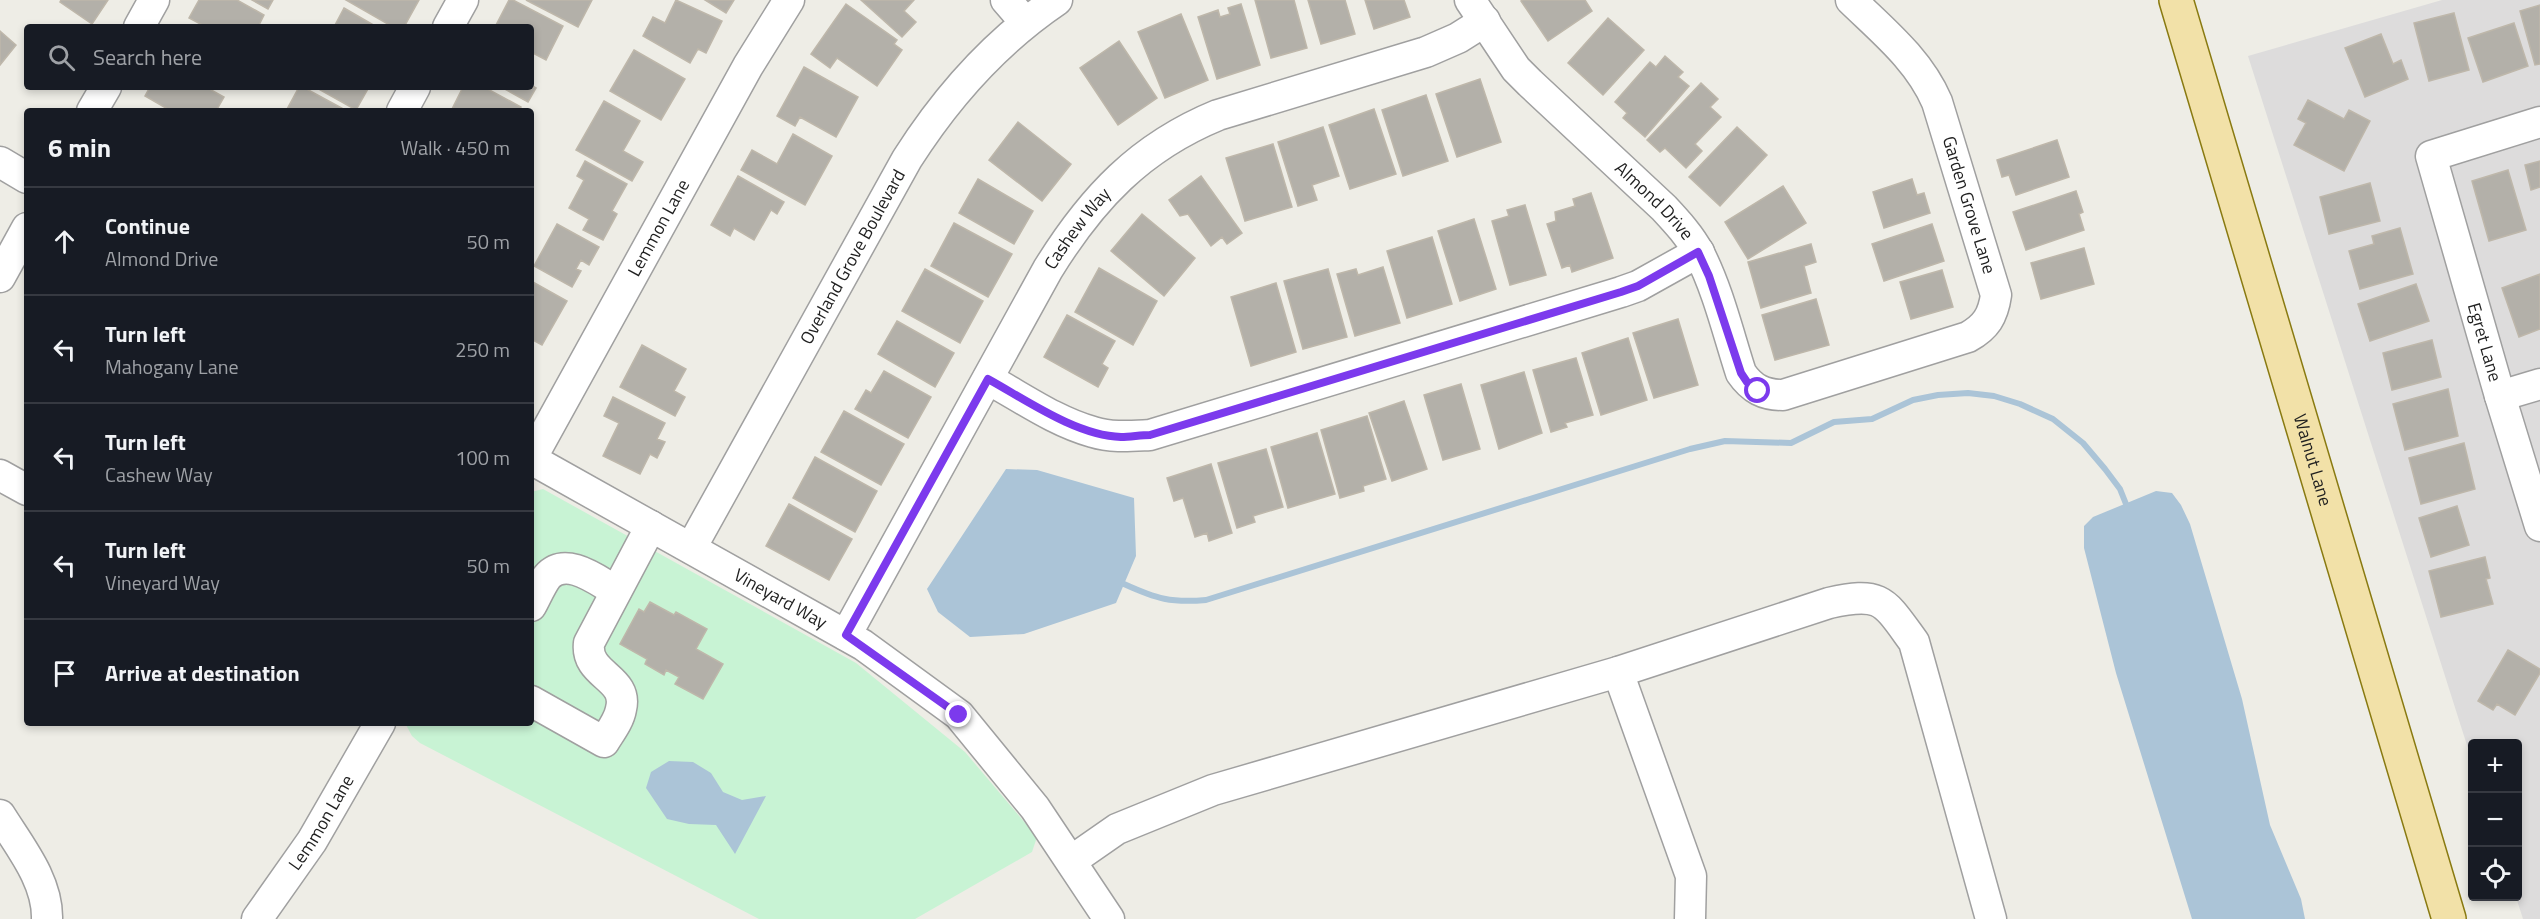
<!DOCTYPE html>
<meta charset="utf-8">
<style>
body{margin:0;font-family:"Titillium Web",sans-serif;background:#242831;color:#f1f3f6}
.controls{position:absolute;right:18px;bottom:18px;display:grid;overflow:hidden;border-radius:6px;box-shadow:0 3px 9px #0003}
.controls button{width:54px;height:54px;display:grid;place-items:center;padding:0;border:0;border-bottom:2px solid #363941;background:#171b24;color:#f1f3f6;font:30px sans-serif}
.stop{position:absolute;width:18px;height:18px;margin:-14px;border:4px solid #7c3aed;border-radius:50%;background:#fff}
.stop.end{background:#7c3aed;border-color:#fff;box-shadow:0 2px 6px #0008}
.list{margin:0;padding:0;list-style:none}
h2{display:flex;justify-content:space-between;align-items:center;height:78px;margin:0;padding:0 24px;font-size:26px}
h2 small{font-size:20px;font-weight:400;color:#9ea1a6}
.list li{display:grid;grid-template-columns:39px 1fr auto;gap:18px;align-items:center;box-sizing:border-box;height:108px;padding:0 24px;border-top:2px solid #363941}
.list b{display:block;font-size:22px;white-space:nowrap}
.list p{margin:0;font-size:20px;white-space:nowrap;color:#9ea1a6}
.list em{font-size:20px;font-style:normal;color:#9ea1a6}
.icon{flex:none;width:33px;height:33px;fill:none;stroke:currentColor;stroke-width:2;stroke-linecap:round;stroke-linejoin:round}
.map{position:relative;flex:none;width:2540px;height:919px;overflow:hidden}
.search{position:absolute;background:#171b24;box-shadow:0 3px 9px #0003;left:24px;top:24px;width:510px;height:66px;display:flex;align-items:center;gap:15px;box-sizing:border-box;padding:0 21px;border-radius:6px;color:#9ea1a6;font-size:22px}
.panel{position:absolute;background:#171b24;box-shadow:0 3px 9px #0003;left:24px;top:108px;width:510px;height:618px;border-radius:6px}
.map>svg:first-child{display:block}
.residential{fill:#dddcdc}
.park{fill:#c8f3d4}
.water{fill:#abc4d7}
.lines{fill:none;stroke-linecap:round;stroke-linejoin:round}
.stream{stroke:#abc4d7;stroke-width:6}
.building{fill:#b3b0a9;stroke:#beb7aa;stroke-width:1.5}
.minor-casing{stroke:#a0a0a0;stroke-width:33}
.major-casing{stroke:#897a11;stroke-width:36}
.minor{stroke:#fff;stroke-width:30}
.major{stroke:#f2e1a8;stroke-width:33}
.route{stroke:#7c3aed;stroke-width:8}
.labels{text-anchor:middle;stroke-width:6;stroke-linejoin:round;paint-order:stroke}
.street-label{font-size:18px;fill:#1f1f1f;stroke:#fff}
</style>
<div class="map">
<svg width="2540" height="919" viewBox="0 0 2540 919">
<rect width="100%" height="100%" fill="#eeede6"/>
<path class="residential" d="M 2442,0 L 2540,0 L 2540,919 L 2523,919 L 2516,897 L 2518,896 L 2518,744 L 2472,744 L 2472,761 L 2248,56 Z"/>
<path class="park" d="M 543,489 L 856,663 L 965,752 L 1037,837 L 1032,852 L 915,919 L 759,919 L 420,743 L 412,736 L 405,723 L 531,723 L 531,492 Z"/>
<path class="water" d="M 1006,469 L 1037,470 L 1134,498 L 1136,556 L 1116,603 L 1024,634 L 970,637 L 938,612 L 927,589 Z
M 2156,491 L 2172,493 L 2181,505 L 2190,524 L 2242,699 L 2270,825 L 2301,899 L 2305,919 L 2192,919 L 2116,673 L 2084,548 L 2084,526 L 2093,517 Z
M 669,761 L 693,762 L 711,773 L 723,792 L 742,800 L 766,796 L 735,854 L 716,825 L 689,824 L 667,819 L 646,788 L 651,772 Z"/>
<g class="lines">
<path class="stream" d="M 1124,584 C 1157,599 1171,603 1206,600 L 1690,449 L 1725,441 L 1791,443 L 1834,422 L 1872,419 L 1913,400 L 1938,395 L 1968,393 L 1994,396 L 2020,404 L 2053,419 L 2083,443 L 2105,469 L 2120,489 L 2126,504"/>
</g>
<path class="building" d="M 61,0 L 108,0 L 92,24 L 60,2 Z
M 199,0 L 237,0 L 264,15 L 258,27 L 206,27 L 189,18 Z
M 252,0 L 273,0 L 268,9 Z
M 346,0 L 419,0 L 404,27 L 393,27 Z
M 509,0 L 513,0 L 563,26 L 546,60 L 531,52 L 531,27 L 495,27 Z
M 526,0 L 592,0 L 578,27 Z
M 676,0 L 722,21 L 706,53 L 698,49 L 690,63 L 643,36 L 653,17 L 665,23 Z
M 705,0 L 734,0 L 726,13 Z
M 861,0 L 914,0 L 904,11 L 916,22 L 902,37 Z
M 1255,0 L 1294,0 L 1307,48 L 1271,58 Z
M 1308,0 L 1345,0 L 1355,34 L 1321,44 Z
M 1365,0 L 1404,0 L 1410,17 L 1374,29 Z
M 1523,0 L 1585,0 L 1592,11 L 1548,41 L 1521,1 Z
M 846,4 L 897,40 L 894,44 L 902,50 L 877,86 L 837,58 L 830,68 L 811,54 Z
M 1241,4 L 1260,65 L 1217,79 L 1198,17 L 1218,10 L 1220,17 L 1230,14 L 1228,8 Z
M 2540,5 L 2540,64 L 2535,65 L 2520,11 Z
M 344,8 L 377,27 L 334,27 Z
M 2454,13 L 2469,70 L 2429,81 L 2414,23 Z
M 1181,14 L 1208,80 L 1165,98 L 1138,32 Z
M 1608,18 L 1644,50 L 1603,95 L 1568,63 Z
M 2514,23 L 2528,66 L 2483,82 L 2468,38 Z
M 0,31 L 16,45 L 0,65 Z
M 2381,34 L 2393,64 L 2401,60 L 2408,79 L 2365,97 L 2345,48 Z
M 1119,41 L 1157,98 L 1118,125 L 1080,68 Z
M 634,50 L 685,79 L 661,120 L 610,91 Z
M 1665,56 L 1683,72 L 1678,77 L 1689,86 L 1645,137 L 1623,118 L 1627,113 L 1615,102 L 1650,62 L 1656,67 Z
M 804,67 L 858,97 L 836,137 L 800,117 L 795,126 L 777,116 Z
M 1480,79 L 1501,142 L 1457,157 L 1436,94 Z
M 1701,83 L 1718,99 L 1710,107 L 1721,117 L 1695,144 L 1702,151 L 1686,168 L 1665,148 L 1660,152 L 1647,140 Z
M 531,85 L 536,88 L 528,102 L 501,87 L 531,87 Z
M 150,87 L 206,87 L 224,97 L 216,111 L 171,111 L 145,96 Z
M 299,87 L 303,87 L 347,111 L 286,111 Z
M 315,87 L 369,87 L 356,110 Z
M 463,87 L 484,87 L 521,107 L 519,111 L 451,111 Z
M 1426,95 L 1448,161 L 1403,176 L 1382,110 Z
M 2308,100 L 2344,119 L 2349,110 L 2370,121 L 2344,171 L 2294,145 L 2306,123 L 2298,119 Z
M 604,101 L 640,121 L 623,151 L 643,162 L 632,181 L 576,150 Z
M 1374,109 L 1396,174 L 1350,189 L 1329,125 Z
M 1018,122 L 1071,164 L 1042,201 L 989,160 Z
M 1323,127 L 1339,176 L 1312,185 L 1317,200 L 1298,206 L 1278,142 Z
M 1737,127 L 1767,155 L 1720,206 L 1689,177 Z
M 793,134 L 832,156 L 805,205 L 741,170 L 752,150 L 777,164 Z
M 2057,140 L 2069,177 L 2016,195 L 2009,175 L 2002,177 L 1997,160 Z
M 1273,144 L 1292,207 L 1245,221 L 1226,158 Z
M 585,161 L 627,184 L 612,211 L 617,214 L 603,240 L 583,230 L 589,219 L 569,208 L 584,180 L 577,176 Z
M 2540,161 L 2540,187 L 2531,190 L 2525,165 Z
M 2508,170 L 2526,230 L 2489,241 L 2472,181 Z
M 738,176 L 784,202 L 777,214 L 771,210 L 754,240 L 734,228 L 730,236 L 711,225 Z
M 1201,176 L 1242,233 L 1227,244 L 1222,237 L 1211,246 L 1188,214 L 1180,216 L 1169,200 Z
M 978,179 L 1033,211 L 1014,244 L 959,213 Z
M 1912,179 L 1917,195 L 1924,193 L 1930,213 L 1884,228 L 1873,192 Z
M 2370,183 L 2380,221 L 2329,234 L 2320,197 Z
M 1783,186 L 1806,223 L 1748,259 L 1725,222 Z
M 2076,191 L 2083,212 L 2079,214 L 2084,230 L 2026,250 L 2013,212 Z
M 1591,193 L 1613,258 L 1572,272 L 1570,265 L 1562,268 L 1547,224 L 1556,221 L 1555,212 L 1575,206 L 1573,199 Z
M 1525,205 L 1546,275 L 1510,285 L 1492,221 L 1509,216 L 1507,210 Z
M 1142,214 L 1195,258 L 1164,296 L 1111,251 Z
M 1474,219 L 1496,289 L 1460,301 L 1438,231 Z
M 954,223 L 1012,254 L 988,297 L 931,266 Z
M 557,224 L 599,247 L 589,265 L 581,260 L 576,269 L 581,271 L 572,287 L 534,266 Z
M 1932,224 L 1944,261 L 1884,281 L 1872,244 Z
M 2400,228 L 2413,274 L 2360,289 L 2349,251 L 2374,244 L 2372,236 Z
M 1432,237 L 1452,304 L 1407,318 L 1387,251 Z
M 1811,244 L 1816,262 L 1804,266 L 1811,293 L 1761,308 L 1748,262 Z
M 2084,248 L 2094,284 L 2041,299 L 2031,263 Z
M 1383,267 L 1400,323 L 1355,336 L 1337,274 L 1356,269 L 1358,275 Z
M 1099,268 L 1157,301 L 1133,345 L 1075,312 Z
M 925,269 L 983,301 L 960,343 L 902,311 Z
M 1328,269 L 1347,337 L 1303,349 L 1284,281 Z
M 1942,270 L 1953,307 L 1911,319 L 1900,282 Z
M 2540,274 L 2540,329 L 2519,337 L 2502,288 Z
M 531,281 L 567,301 L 542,345 L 531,339 Z
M 1276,283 L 1296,352 L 1251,366 L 1231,297 Z
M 2416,284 L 2429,321 L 2370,341 L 2358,304 Z
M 1816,299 L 1829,345 L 1775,360 L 1762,315 Z
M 1067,315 L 1115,341 L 1102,364 L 1108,368 L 1098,387 L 1044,357 Z
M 1678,319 L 1698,385 L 1654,398 L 1633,333 Z
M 897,321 L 954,353 L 935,387 L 878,354 Z
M 1628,338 L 1647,400 L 1601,415 L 1582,353 Z
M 2432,340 L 2441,377 L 2392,390 L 2383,353 Z
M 642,345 L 686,369 L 674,391 L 685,397 L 675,416 L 620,387 Z
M 1576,358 L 1593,415 L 1565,423 L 1567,427 L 1551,432 L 1533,370 Z
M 884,371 L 931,397 L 908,438 L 855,409 L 866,390 L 871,393 Z
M 1524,372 L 1542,433 L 1499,449 L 1481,385 Z
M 1461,384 L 1480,449 L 1443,460 L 1424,395 Z
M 2448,389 L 2458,436 L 2405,450 L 2393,404 Z
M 613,397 L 665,423 L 657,439 L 665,442 L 657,458 L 650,454 L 640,474 L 603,456 L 619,423 L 604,416 Z
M 1404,401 L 1427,469 L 1392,481 L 1369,413 Z
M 844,411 L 904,444 L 881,485 L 821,452 Z
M 1367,416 L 1386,479 L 1363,486 L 1364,491 L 1340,498 L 1321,430 Z
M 1317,433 L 1335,494 L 1288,508 L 1271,447 Z
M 2464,443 L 2475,489 L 2421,504 L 2409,458 Z
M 1266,449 L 1283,507 L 1253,516 L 1255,522 L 1237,528 L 1218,463 Z
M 815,457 L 877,491 L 855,532 L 793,498 Z
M 1211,464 L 1232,533 L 1209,541 L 1207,533 L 1195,537 L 1183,498 L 1174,501 L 1167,478 Z
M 789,504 L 852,539 L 829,580 L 766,546 Z
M 2457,506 L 2469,545 L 2431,557 L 2419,518 Z
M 2485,557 L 2490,578 L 2486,579 L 2493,604 L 2441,617 L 2429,571 Z
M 650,602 L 674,615 L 676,612 L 707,629 L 696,649 L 723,664 L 703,699 L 675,684 L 679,677 L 666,670 L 664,675 L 645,664 L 647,659 L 620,644 L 639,609 L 644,612 Z
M 2508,650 L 2540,669 L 2540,673 L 2515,715 L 2497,704 L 2493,710 L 2478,701 Z"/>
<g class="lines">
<g class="minor-casing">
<g id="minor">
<path d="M 1006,0 L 1025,22"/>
<path id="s1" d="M 1470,0 L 1516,69 L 1530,83 L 1664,208 C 1677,222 1690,236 1699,253 C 1718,290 1728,333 1741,373 C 1752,389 1764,395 1783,395 L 1968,337 C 1986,327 1993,316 1996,295 L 1937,102 C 1919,60 1883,31 1851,0"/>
<path d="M 139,27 L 154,0"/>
<path d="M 448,27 L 463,0"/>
<path d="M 92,111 L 106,87"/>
<path d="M 402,111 L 415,87"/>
<path id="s2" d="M 2540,122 L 2431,156 L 2500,396 L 2540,526"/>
<path d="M 0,162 L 27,178"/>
<path d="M 0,277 L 27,228"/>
<path d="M 988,379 C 1021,397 1056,422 1093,432 C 1112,438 1131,436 1150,435 L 1621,292 L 1638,286 L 1699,252"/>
<path d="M 2500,396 L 2540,384"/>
<path id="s3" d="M 531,459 L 863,645 L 959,715 L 1035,808 L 1109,919"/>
<path id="s4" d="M 531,459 L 748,66 L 789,0"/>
<path d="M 0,475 L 27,490"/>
<path id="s5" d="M 691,548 L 907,159 C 947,96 995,42 1057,0"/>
<path d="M 531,606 C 536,597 541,585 547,577 C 566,555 598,581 616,591"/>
<path id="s6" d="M 846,635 L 1048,269 C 1092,198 1140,147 1218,115 L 1426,52 L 1458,38 L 1485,21"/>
<path d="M 1618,672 L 1691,876 L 1690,919"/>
<path d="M 531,701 L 604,742 C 610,732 619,721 621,709 C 629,677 585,676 589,643 L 651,526"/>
<path d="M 0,815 C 20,847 48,881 47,919"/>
<path d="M 1071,861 L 1117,829 L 1213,790 L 1618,672 L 1829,603 C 1882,591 1884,601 1914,642 L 1991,919"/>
<path id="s7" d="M 257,919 L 312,841 L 380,723"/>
</g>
</g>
<g class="major-casing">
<g id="major">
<path id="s8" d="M 2176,0 L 2449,919"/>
</g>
</g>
<use href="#minor" class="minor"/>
<use href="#major" class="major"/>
</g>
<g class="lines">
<path class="route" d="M 959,715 L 846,635 L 988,379 C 1026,400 1077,436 1121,437 C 1131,437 1140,435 1150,435 L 1621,292 L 1638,286 L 1698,252 L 1709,276 L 1741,373 L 1747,382 L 1758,391"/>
</g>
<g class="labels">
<g class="street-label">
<text dy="6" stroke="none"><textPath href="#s1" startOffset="274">Almond Drive</textPath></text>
<text transform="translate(1969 205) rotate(73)" y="6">Garden Grove Lane</text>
<text dy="6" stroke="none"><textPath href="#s4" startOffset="264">Lemmon Lane</textPath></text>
<text dy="6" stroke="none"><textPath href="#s6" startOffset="468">Cashew Way</textPath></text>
<text dy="6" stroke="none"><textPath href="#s5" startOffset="333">Overland Grove Boulevard</textPath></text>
<text dy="6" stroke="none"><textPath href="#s2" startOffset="308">Egret Lane</textPath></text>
<text dy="6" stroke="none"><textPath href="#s8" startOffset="480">Walnut Lane</textPath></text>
<text dy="6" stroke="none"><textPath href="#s3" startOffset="286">Vineyard Way</textPath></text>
<text dy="6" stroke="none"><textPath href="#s7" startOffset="116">Lemmon Lane</textPath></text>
</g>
</g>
</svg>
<div class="controls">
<button>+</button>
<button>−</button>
<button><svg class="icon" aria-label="locate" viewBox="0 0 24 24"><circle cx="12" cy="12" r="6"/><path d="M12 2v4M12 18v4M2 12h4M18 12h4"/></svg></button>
</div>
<div class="stop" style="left:1758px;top:391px"></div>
<div class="stop end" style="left:959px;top:715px"></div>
<div class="search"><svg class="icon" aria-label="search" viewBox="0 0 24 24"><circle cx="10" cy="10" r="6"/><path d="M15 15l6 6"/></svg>Search here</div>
<section class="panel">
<h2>6 min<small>Walk · 450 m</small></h2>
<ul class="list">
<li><svg class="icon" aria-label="ahead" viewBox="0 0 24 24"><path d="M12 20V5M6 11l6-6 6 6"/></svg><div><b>Continue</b><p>Almond Drive</p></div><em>50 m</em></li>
<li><svg class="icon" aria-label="left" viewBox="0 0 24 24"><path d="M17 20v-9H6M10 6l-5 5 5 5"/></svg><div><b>Turn left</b><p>Mahogany Lane</p></div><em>250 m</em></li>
<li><svg class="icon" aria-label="left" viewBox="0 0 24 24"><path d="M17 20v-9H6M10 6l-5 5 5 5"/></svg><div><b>Turn left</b><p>Cashew Way</p></div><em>100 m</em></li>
<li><svg class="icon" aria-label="left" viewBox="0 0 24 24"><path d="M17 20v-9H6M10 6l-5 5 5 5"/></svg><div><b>Turn left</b><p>Vineyard Way</p></div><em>50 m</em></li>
<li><svg class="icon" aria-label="arrive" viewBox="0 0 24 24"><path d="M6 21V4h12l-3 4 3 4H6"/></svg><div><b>Arrive at destination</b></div></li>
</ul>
</section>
</div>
